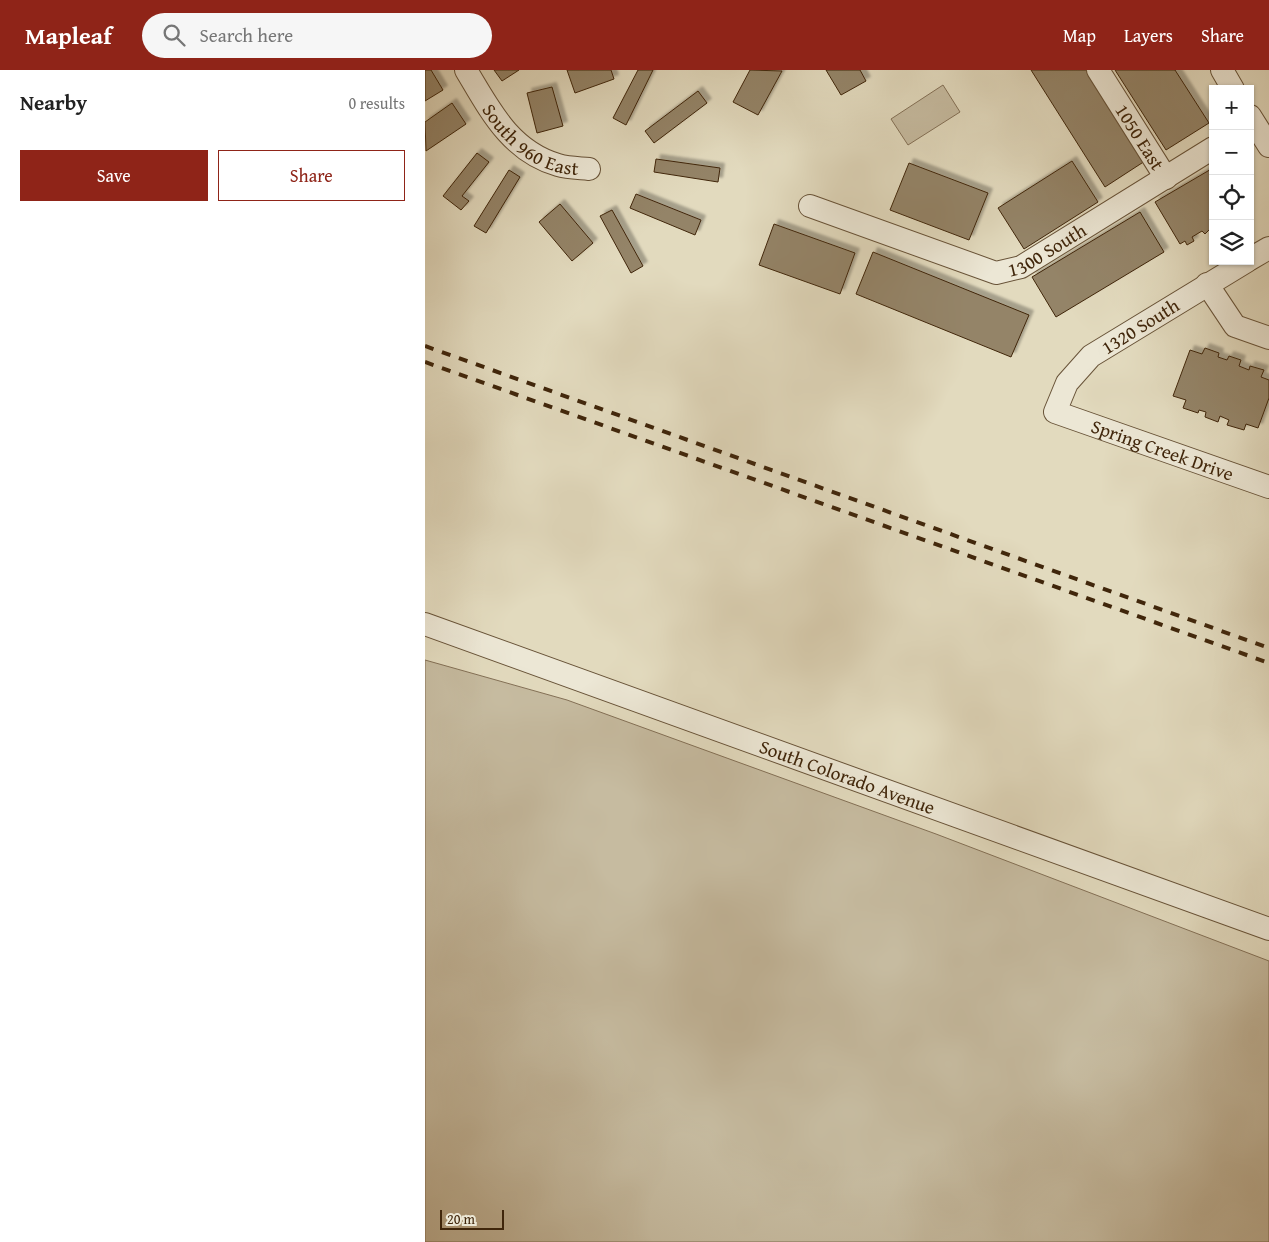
<!DOCTYPE html>
<meta charset="utf-8">
<style>
body{margin:0;font-family:"Gentium Book Plus",serif;background:#f6f6f6;color:#222}
.controls{position:absolute;right:15px;top:15px;display:grid;overflow:hidden;border-radius:0px;box-shadow:0 1px 4px #0004}
.controls button{width:45px;height:45px;display:grid;place-items:center;padding:0;border:0;border-bottom:1px solid #e0e0e0;background:#fff;color:#222;font:25px sans-serif}
.scale{position:absolute;left:15px;bottom:12px;width:64px;box-sizing:border-box;padding-left:5px;border:2px solid #40260b;border-top:0;font-size:14px;line-height:18px;white-space:nowrap;color:#40260b;-webkit-text-stroke:4px #ece7d5;paint-order:stroke}
.list{margin:0;padding:0;list-style:none}
h2{display:flex;justify-content:space-between;align-items:center;height:65px;margin:0;padding:0 20px;font-size:21px}
h2 small{font-size:16px;font-weight:400;color:#767676}
.actions{display:flex;gap:10px;padding:15px 20px}
.actions a{flex:1;padding:11px 0;border:1px solid #8f2418;border-radius:0px;text-align:center;font-size:18px;color:#8f2418}
.actions .main{background:#8f2418;color:#fff}
.icon{flex:none;width:28px;height:28px;fill:none;stroke:currentColor;stroke-width:2;stroke-linecap:round;stroke-linejoin:round}
.map{position:relative;flex:none;width:844px;height:1172px;overflow:hidden}
header{display:flex;align-items:center;gap:30px;box-sizing:border-box;height:70px;padding:0 25px;background:#8f2418;color:#fff}
header strong{font-size:24px}
nav{display:flex;gap:28px;margin-inline-start:auto;font-size:18px}
.search{width:350px;height:45px;background:#f6f6f6;display:flex;align-items:center;gap:12px;box-sizing:border-box;padding:0 18px;border-radius:28px;color:#767676;font-size:19px}
main{display:flex}
aside{flex:1;background:#fff}
.map>svg:first-child{display:block}
.green{fill:#c6bba0;stroke:#837056}
.building{fill:#948468;stroke:#40260b;filter:url(#shadow)}
.lines{fill:none;stroke-linecap:round;stroke-linejoin:round}
.minor-casing{stroke:#685338;stroke-width:24}
.minor{stroke:#ece7d5;stroke-width:22}
.rail{stroke:#40260b;stroke-width:4;stroke-dasharray:9 9;stroke-linecap:butt}
.labels{text-anchor:middle;stroke-width:4.5;stroke-linejoin:round;paint-order:stroke}
.street-label{font-size:19px;fill:#40260b;stroke:#ece7d5}
</style>
<header>
<strong>Mapleaf</strong>
<div class="search"><svg class="icon" aria-label="search" viewBox="0 0 24 24"><circle cx="10" cy="10" r="6"/><path d="M15 15l6 6"/></svg>Search here</div>
<nav><a>Map</a><a>Layers</a><a>Share</a></nav>
</header>
<main>
<aside>
<h2>Nearby<small>0 results</small></h2>
<ul class="list">
</ul>
<div class="actions"><a class="main">Save</a><a>Share</a></div>
</aside>
<div class="map">
<svg width="844" height="1172" viewBox="0 0 844 1172">
<defs>
<filter id="shadow"><feDropShadow dx="4.5" dy="-4.5" stdDeviation="1" flood-color="#0004"/></filter>
</defs>
<rect width="100%" height="100%" fill="#e2dabe"/>
<filter id="stains"><feTurbulence type="fractalNoise" baseFrequency=".004" numOctaves="4"/><feColorMatrix values="0 0 0 0 .2 0 0 0 0 .09 0 0 0 0 .02 0 0 0 .5 -.17"/></filter>
<radialGradient id="worn" r=".72"><stop offset=".6" stop-color="#630" stop-opacity="0"/><stop offset="1" stop-color="#630" stop-opacity=".3"/></radialGradient>
<path class="green" d="M 518,15 L 535,42 L 483,75 L 466,49 Z
M 0,590 L 142,630 L 511,764 L 844,891 L 844,1172 L 0,1172 Z"/>
<path class="building" d="M 0,0 L 6,0 L 18,20 L 0,31 Z
M 69,0 L 94,0 L 77,11 Z
M 142,0 L 186,0 L 189,9 L 150,23 Z
M 213,0 L 228,0 L 201,55 L 188,48 Z
M 325,0 L 357,1 L 333,45 L 308,32 Z
M 401,0 L 435,0 L 441,11 L 416,25 Z
M 606,0 L 662,0 L 720,91 L 680,117 Z
M 690,0 L 750,0 L 784,53 L 741,80 Z
M 127,17 L 138,56 L 112,63 L 102,23 Z
M 273,21 L 282,33 L 229,73 L 220,61 Z
M 27,33 L 41,54 L 1,81 L 0,52 Z
M 52,83 L 64,92 L 37,126 L 44,131 L 36,140 L 18,126 Z
M 231,89 L 295,98 L 293,112 L 229,102 Z
M 647,91 L 673,132 L 599,179 L 573,138 Z
M 484,93 L 563,123 L 544,170 L 465,140 Z
M 788,98 L 788,156 L 780,164 L 777,161 L 767,167 L 769,171 L 762,175 L 760,171 L 755,174 L 730,132 Z
M 84,100 L 95,107 L 61,163 L 49,156 Z
M 211,124 L 276,150 L 270,165 L 205,138 Z
M 135,134 L 168,173 L 147,191 L 114,152 Z
M 187,140 L 218,196 L 206,203 L 175,146 Z
M 715,142 L 739,182 L 631,247 L 607,207 Z
M 349,154 L 430,183 L 415,224 L 334,195 Z
M 448,182 L 604,245 L 586,287 L 431,224 Z
M 780,278 L 794,283 L 793,287 L 802,290 L 804,286 L 816,290 L 814,296 L 824,300 L 825,296 L 839,300 L 836,307 L 844,310 L 844,328 L 833,358 L 821,354 L 819,360 L 802,355 L 804,350 L 795,346 L 793,352 L 780,347 L 781,342 L 774,340 L 773,343 L 758,338 L 761,330 L 748,326 L 765,280 L 777,284 Z"/>
<g class="lines">
<g class="minor-casing">
<g id="minor">
<path id="s1" d="M 41,0 C 65,40 85,81 133,95 C 143,98 154,98 164,99"/>
<path id="s2" d="M 673,0 L 741,108"/>
<path d="M 797,0 L 808,19"/>
<path d="M 825,46 L 844,76"/>
<path id="s3" d="M 385,136 L 571,203 L 596,197 L 788,78"/>
<path d="M 825,189 L 844,178"/>
<path id="s4" d="M 822,191 L 666,286 L 642,313 L 630,342 L 844,417"/>
<path d="M 782,214 L 810,256 L 844,268"/>
<path id="s5" d="M 0,554 L 844,859"/>
</g>
</g>
<use href="#minor" class="minor"/>
<path class="rail" d="M 0,276 L 844,578
M 0,292 L 844,593"/>
</g>
<g class="labels">
<g class="street-label">
<text dy="7" stroke="none"><textPath href="#s1" startOffset="99">South 960 East</textPath></text>
<text dy="7" stroke="none"><textPath href="#s2" startOffset="79">1050 East</textPath></text>
<text dy="7" stroke="none"><textPath href="#s3" startOffset="254">1300 South</textPath></text>
<text transform="translate(715 256) rotate(-32)" y="7">1320 South</text>
<text dy="7" stroke="none"><textPath href="#s4" startOffset="364">Spring Creek Drive</textPath></text>
<text dy="7" stroke="none"><textPath href="#s5" startOffset="449">South Colorado Avenue</textPath></text>
</g>
</g>
<rect width="100%" height="100%" filter="url(#stains)"/>
<rect width="100%" height="100%" fill="url(#worn)"/>
</svg>
<div class="controls">
<button>+</button>
<button>−</button>
<button><svg class="icon" aria-label="locate" viewBox="0 0 24 24"><circle cx="12" cy="12" r="6"/><path d="M12 2v4M12 18v4M2 12h4M18 12h4"/></svg></button>
<button><svg class="icon" aria-label="layers" viewBox="0 0 24 24"><path d="M12 4l9 5-9 5-9-5zM3 14l9 5 9-5"/></svg></button>
</div>
<div class="scale">20 m</div>
</div>
</main>
